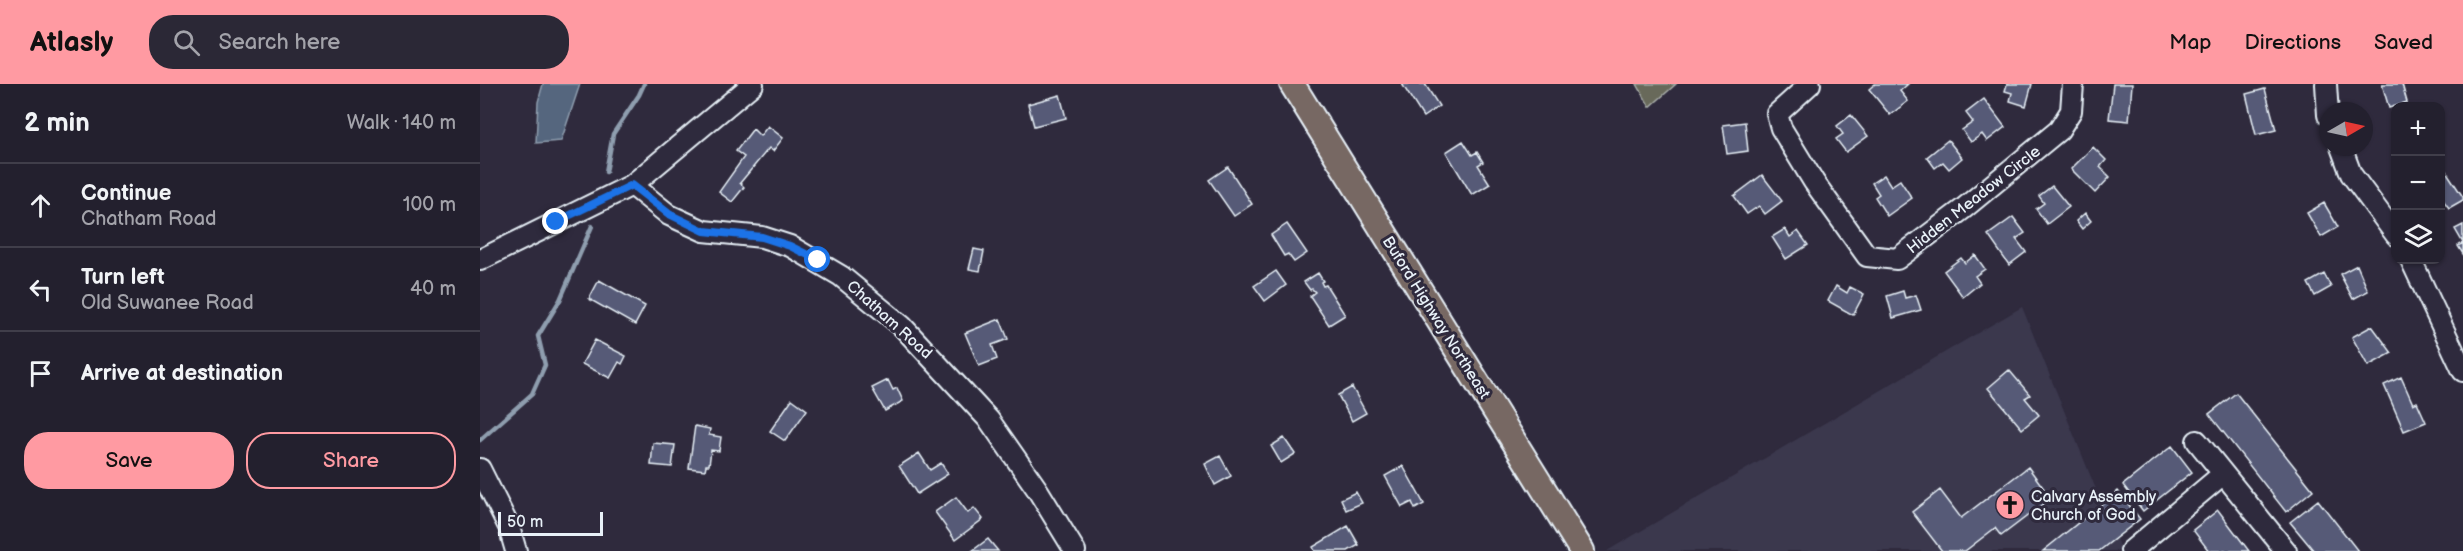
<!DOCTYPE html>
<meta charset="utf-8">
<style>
body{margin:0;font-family:"Balsamiq Sans",sans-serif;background:#2b2836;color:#f1f3f6}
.controls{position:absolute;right:18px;top:18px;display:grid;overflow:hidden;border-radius:12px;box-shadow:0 2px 4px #0004}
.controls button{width:54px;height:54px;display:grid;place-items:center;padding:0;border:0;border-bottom:2px solid #403e4a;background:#23202e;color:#f1f3f6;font:30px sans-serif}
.compass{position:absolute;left:1839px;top:18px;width:54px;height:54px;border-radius:50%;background:#23202e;box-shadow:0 2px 4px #0004;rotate:81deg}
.scale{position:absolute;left:18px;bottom:15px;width:105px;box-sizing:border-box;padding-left:6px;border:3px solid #e8f1f8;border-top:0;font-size:16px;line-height:21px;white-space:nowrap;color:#e8f1f8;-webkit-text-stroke:4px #2f2a3d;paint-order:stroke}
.stop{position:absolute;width:18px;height:18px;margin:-14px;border:4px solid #1a73e8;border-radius:50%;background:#fff}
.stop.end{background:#1a73e8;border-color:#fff;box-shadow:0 2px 6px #0008}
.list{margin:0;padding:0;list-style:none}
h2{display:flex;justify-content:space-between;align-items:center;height:78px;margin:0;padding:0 24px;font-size:26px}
h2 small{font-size:20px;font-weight:400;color:#a3a3aa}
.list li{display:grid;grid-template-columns:39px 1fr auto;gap:18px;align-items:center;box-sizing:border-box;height:84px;padding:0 24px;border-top:2px solid #403e4a}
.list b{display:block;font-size:22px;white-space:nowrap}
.list p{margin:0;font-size:20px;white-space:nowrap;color:#a3a3aa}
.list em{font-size:20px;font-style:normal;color:#a3a3aa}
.actions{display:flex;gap:12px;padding:18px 24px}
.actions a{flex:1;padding:14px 0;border:2px solid #ff9aa2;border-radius:24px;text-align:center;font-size:21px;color:#ff9aa2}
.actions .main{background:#ff9aa2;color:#111}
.icon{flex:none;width:33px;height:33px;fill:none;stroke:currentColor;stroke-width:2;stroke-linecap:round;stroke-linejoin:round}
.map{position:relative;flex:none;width:1983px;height:467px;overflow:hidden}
header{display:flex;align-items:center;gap:36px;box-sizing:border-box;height:84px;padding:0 30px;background:#ff9aa2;color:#111}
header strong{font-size:28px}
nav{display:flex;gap:33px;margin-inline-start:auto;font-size:21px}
.search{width:420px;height:54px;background:#2b2836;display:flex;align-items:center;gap:15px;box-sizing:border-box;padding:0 21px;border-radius:24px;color:#a3a3aa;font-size:22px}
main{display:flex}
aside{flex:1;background:#23202e}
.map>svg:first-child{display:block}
.built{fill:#3b384e}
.green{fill:#68695a;stroke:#a8ada9;stroke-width:1.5}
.water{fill:#54667e;stroke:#8f9eaf;stroke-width:1.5}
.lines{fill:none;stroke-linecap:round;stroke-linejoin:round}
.stream{stroke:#8f9eaf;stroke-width:4.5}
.building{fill:#565a77;stroke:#e8f1f8;stroke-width:1.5}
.minor-casing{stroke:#e8f1f8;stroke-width:24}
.major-casing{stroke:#e8f1f8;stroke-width:28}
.minor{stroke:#2f2a3d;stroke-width:20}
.major{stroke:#776864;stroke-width:24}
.route{stroke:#1a73e8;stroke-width:8}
.labels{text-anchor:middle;stroke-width:6;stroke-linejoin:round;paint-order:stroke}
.street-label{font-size:16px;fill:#e8f1f8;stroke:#2f2a3d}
.poi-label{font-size:16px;fill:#e8f1f8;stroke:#2f2a3d;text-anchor:start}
</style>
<header>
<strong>Atlasly</strong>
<div class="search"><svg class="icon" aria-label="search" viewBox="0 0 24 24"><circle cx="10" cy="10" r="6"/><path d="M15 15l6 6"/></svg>Search here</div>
<nav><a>Map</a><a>Directions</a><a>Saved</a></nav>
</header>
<main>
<aside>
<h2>2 min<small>Walk · 140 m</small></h2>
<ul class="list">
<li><svg class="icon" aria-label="ahead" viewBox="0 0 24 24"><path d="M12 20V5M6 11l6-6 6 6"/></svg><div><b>Continue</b><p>Chatham Road</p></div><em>100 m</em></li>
<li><svg class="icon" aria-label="left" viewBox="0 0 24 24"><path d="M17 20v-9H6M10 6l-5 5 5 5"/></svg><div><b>Turn left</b><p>Old Suwanee Road</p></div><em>40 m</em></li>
<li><svg class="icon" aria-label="arrive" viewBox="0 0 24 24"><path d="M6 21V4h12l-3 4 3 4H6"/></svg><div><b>Arrive at destination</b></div></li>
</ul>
<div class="actions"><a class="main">Save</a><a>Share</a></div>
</aside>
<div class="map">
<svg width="1983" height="467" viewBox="0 0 1983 467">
<rect width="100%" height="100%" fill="#2f2a3d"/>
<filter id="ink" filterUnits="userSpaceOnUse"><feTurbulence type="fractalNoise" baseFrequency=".0167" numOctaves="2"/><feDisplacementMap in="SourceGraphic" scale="12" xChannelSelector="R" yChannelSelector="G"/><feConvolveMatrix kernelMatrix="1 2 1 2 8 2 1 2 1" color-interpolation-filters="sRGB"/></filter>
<g filter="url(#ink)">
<path class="built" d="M 1542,223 L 1641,467 L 1127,467 Z"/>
<path class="green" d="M 1157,0 L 1196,0 L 1170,23 Z"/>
<path class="water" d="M 63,0 L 100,0 L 81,57 L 56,59 L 58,18 Z"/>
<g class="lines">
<path class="stream" d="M 126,88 L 133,50 L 159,11 L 164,0
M 0,356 L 52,310 L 65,281 L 58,252 L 80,216 L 112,142"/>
</g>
<path class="building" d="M 922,0 L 945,0 L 959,22 L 943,33 Z
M 1395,0 L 1428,0 L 1420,7 L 1428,17 L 1410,31 L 1389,5 Z
M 1527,0 L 1552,0 L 1546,22 L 1530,17 L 1532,9 L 1525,7 Z
M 1633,0 L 1652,0 L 1649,37 L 1629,35 Z
M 1902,0 L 1922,0 L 1927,18 L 1909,24 Z
M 1785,5 L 1796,46 L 1776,51 L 1766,10 Z
M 580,11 L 586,34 L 554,42 L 548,20 Z
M 1504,15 L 1525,43 L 1507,57 L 1502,50 L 1491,58 L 1482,46 L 1493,38 L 1486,29 Z
M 1371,31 L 1388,52 L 1366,68 L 1356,55 L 1363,50 L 1357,42 Z
M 1265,38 L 1268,67 L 1247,70 L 1243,41 Z
M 288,42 L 303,54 L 293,67 L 289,64 L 260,99 L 264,103 L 252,118 L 239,108 L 264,73 L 256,67 L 273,45 L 280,52 Z
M 1468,56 L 1482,74 L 1469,85 L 1463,78 L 1455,84 L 1447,73 Z
M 983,57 L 992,71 L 997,68 L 1003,78 L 998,81 L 1010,100 L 992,111 L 966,68 Z
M 1613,63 L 1626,76 L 1620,83 L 1630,93 L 1615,109 L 1591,85 Z
M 748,83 L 772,120 L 754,132 L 729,96 Z
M 1966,87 L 1983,113 L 1983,116 L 1969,124 L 1960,112 L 1960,91 Z
M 1282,91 L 1302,117 L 1285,130 L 1279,122 L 1267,130 L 1254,112 Z
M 1404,91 L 1411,102 L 1420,96 L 1432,114 L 1407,132 L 1395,113 L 1399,110 L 1392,99 Z
M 1572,102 L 1589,123 L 1567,140 L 1556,125 L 1564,119 L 1559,112 Z
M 1844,119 L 1858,143 L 1841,153 L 1827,129 Z
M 1605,129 L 1611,137 L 1602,145 L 1596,137 Z
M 1533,133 L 1545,149 L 1536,155 L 1546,168 L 1529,181 L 1508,151 Z
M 807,140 L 827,169 L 814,178 L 808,170 L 804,172 L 791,151 Z
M 1983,141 L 1983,170 L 1978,162 L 1983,159 L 1975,145 Z
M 1305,145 L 1310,153 L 1318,147 L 1328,161 L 1306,175 L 1292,153 Z
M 494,165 L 504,167 L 500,187 L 489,185 Z
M 1495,171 L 1505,185 L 1495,192 L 1500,199 L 1483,213 L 1464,187 L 1481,174 L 1485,179 Z
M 1877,181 L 1888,207 L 1873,215 L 1860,190 Z
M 796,187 L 806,201 L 785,217 L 774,202 Z
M 838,189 L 843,197 L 841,198 L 843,202 L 846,201 L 865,231 L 849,241 L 830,212 L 835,208 L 832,205 L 830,206 L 824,198 Z
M 1844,190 L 1851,203 L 1835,212 L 1828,199 Z
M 119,196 L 165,222 L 155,241 L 109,215 Z
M 1356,202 L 1367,209 L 1370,203 L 1384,210 L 1373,231 L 1348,217 Z
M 1423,207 L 1425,214 L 1436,211 L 1441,226 L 1413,234 L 1407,212 Z
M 520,235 L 528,255 L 512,261 L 517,275 L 499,282 L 485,249 Z
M 1892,242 L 1912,269 L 1888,282 L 1872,253 Z
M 115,256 L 146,272 L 142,280 L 139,278 L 130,294 L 102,280 Z
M 1529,286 L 1550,311 L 1545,314 L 1559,331 L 1542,345 L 1508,304 Z
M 1921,293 L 1933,320 L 1937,318 L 1946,338 L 1924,347 L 1904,301 Z
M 408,296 L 413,306 L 417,304 L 423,317 L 405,327 L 392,304 Z
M 872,303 L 886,329 L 872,337 L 858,311 Z
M 1756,309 L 1833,406 L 1806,428 L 1729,330 Z
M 312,315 L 327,326 L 305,357 L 290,347 Z
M 215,342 L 230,345 L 229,351 L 241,353 L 239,367 L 231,366 L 229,381 L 226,381 L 225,386 L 209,384 Z
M 804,354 L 815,370 L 801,379 L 791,362 Z
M 173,359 L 195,361 L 192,383 L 171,381 Z
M 1692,362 L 1712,388 L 1663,427 L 1643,401 Z
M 439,369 L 450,386 L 461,379 L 468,390 L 437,410 L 419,382 Z
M 740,372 L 751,392 L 735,401 L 725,380 Z
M 923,382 L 944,420 L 935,425 L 932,418 L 922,423 L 905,392 Z
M 1548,383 L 1571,414 L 1521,452 L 1515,444 L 1485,467 L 1462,467 L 1432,428 L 1460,406 L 1481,434 Z
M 1638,407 L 1660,435 L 1619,467 L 1563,467 Z
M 876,408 L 882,419 L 866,426 L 861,415 Z
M 476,413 L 488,429 L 494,424 L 503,435 L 475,456 L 455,428 Z
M 1838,416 L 1878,467 L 1834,467 L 1810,438 Z
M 1738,426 L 1769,467 L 1729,467 L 1713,446 Z
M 868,442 L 879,461 L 868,467 L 835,467 L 833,463 Z
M 508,455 L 518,467 L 492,467 Z"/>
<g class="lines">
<g class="minor-casing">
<path id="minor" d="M 1330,0 L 1297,30 L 1301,44 L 1334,98 L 1387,172 L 1417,175 L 1483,125 L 1579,46 L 1591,27 L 1593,0
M 1846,0 L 1848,31
M 1861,63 L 1871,90 L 1916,151
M 152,101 L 189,131 L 224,147 L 282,153 L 310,162 L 361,192 L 422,242 L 509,336 L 557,405 L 595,467
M 0,176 L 152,101 L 273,0
M 1931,176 L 1983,287
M 1717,357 L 1806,467
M 0,385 L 29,443 L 36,467
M 1651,467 L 1743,390"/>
</g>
<g class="major-casing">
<path id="major" d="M 812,0 L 1102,467"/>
</g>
<use href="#minor" class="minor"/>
<use href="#major" class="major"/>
</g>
</g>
<g class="lines" filter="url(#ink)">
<path class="route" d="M 76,138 L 152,101 L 189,130 L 224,147 L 282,153 L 310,162 L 338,176"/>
</g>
<defs>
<g id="church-disc" transform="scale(1.5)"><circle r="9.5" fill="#ff9aa2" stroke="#2f2a3d"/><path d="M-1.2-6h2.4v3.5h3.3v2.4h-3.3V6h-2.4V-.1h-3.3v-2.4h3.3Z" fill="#111"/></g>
</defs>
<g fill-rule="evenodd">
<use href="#church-disc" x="1530" y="421"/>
</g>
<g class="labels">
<g class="street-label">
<text transform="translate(1493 115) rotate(-38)" y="6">Hidden Meadow Circle</text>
<text transform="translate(957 233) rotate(58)" y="6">Buford Highway Northeast</text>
<text transform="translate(410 235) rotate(42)" y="6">Chatham Road</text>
</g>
<g class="poi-label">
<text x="1551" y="418">Calvary Assembly<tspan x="1551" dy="18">Church of God</tspan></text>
</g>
</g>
</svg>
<div class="controls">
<button>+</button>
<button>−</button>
<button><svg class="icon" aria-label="layers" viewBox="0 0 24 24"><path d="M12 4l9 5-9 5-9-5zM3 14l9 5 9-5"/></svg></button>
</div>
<svg class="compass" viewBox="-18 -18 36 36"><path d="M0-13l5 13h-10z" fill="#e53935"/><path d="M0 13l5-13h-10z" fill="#a3a3aa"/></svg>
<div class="scale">50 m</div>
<div class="stop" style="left:338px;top:176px"></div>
<div class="stop end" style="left:76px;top:138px"></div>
</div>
</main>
